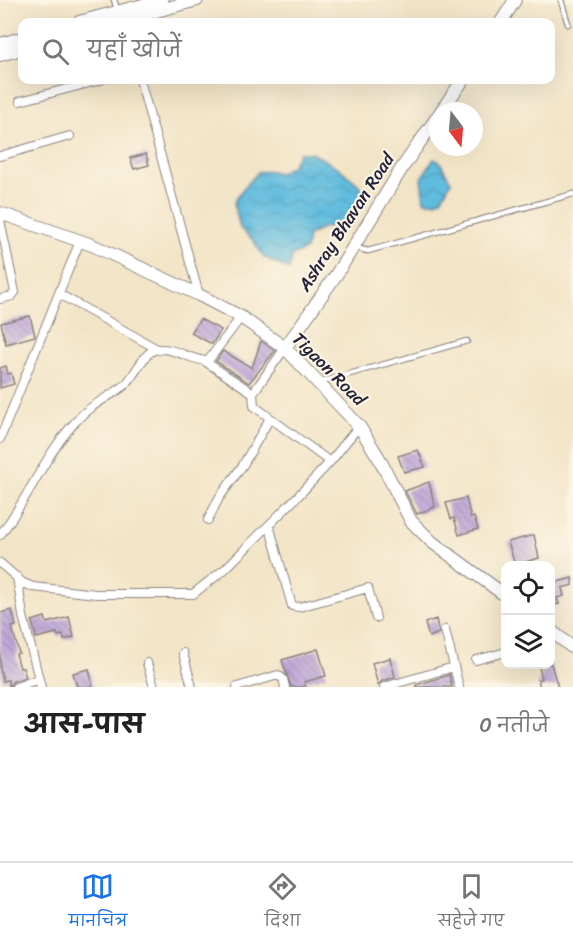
<!DOCTYPE html>
<html lang="hi">
<meta charset="utf-8">
<style>
body{margin:0;font-family:Sriracha,"Playpen Sans Deva",sans-serif;background:#f6f6f6;color:#222}
.controls{position:absolute;right:18px;bottom:18px;display:grid;overflow:hidden;border-radius:12px;box-shadow:0 6px 24px #0002}
.controls button{width:54px;height:54px;display:grid;place-items:center;padding:0;border:0;border-bottom:2px solid #e0e0e0;background:#fff;color:#222;font:30px sans-serif}
.compass{position:absolute;left:429px;top:102px;width:54px;height:54px;border-radius:50%;background:#fff;box-shadow:0 6px 24px #0002;rotate:164deg}
.list{margin:0;padding:0;list-style:none}
h2{display:flex;justify-content:space-between;align-items:center;height:78px;margin:0;padding:0 24px;font-size:26px}
h2 small{font-size:20px;font-weight:400;color:#767676}
.icon{flex:none;width:33px;height:33px;fill:none;stroke:currentColor;stroke-width:2;stroke-linecap:round;stroke-linejoin:round}
.map{position:relative;flex:none;width:573px;height:687px;overflow:hidden}
.search{position:absolute;background:#fff;box-shadow:0 6px 24px #0002;left:18px;right:18px;top:18px;height:66px;display:flex;align-items:center;gap:15px;box-sizing:border-box;padding:0 21px;border-radius:12px;color:#767676;font-size:22px}
.sheet{height:174px;background:#fff}
nav{display:flex;justify-content:space-around;align-items:center;box-sizing:border-box;height:84px;border-top:2px solid #e0e0e0;background:#fff;font-size:16px;color:#767676}
nav a{display:grid;justify-items:center;gap:3px}
nav .on{color:#1a73e8}
.map>svg:first-child{display:block}
.water{fill:url(#water-waves);stroke:#416f8c;stroke-width:1.5}
.building{fill:url(#building-back-hatch)}
.lines{fill:none;stroke-linecap:round;stroke-linejoin:round}
.lane-casing{stroke:#8a8380;stroke-width:7}
.street-casing{stroke:#8a8380;stroke-width:10}
.secondary-casing{stroke:#8a8380;stroke-width:14}
.lane{stroke:#fff;stroke-width:4.5}
.street{stroke:#fff;stroke-width:8}
.secondary{stroke:#fff;stroke-width:12}
.labels{text-anchor:middle;stroke-width:4.5;stroke-linejoin:round;paint-order:stroke}
.street-label{font-size:18px;fill:#22223b;stroke:#fcf5e5}
</style>
<div class="map">
<svg width="573" height="687" viewBox="0 0 573 687">
<defs>
<pattern id="water-waves" width="16" height="10" patternUnits="userSpaceOnUse" patternTransform="scale(1.5)"><rect width="16" height="10" fill="#60bcde"/><path d="M0 5q4-4 8 0t8 0" fill="none" stroke="#53a1bf"/></pattern>
<pattern id="building-back-hatch" width="6" height="6" patternUnits="userSpaceOnUse" patternTransform="scale(1.5)"><rect width="6" height="6" fill="#b79ed6"/><path d="M-1 5l2 2M0 0l6 6M5-1l2 2" fill="none" stroke="#9480af"/></pattern>
</defs>
<rect width="100%" height="100%" fill="#fcf5e5"/>
<filter id="ink" filterUnits="userSpaceOnUse"><feTurbulence type="fractalNoise" baseFrequency=".0167" numOctaves="2"/><feDisplacementMap in="SourceGraphic" scale="12" xChannelSelector="R" yChannelSelector="G"/><feConvolveMatrix kernelMatrix="1 2 1 2 8 2 1 2 1" color-interpolation-filters="sRGB"/></filter>
<filter id="wash" filterUnits="userSpaceOnUse"><feTurbulence type="fractalNoise" baseFrequency=".008" numOctaves="4" result="noise"/><feDisplacementMap in="SourceGraphic" scale="24" xChannelSelector="R" yChannelSelector="G"/><feGaussianBlur stdDeviation="1.35" result="paint"/><feColorMatrix in="noise" values="0 0 0 0 0 0 0 0 0 0 0 0 0 0 0 0 0 1.4 0 .05"/><feComposite in="paint" operator="in"/></filter>
<g filter="url(#wash)">
<rect width="100%" height="100%" fill="#f2e4c6"/>
<path class="water" d="M 299,153 L 312,153 L 339,168 L 367,192 L 348,226 L 324,227 L 308,236 L 306,249 L 292,256 L 289,270 L 264,257 L 253,240 L 240,228 L 234,203 L 242,190 L 258,172 L 272,171 L 277,174 L 292,166 Z
M 434,159 L 440,162 L 451,182 C 442,195 444,206 424,201 L 421,178 Z"/>
<g id="blocks">
<path class="building" d="M 146,154 L 149,165 L 134,169 L 130,158 Z
M 30,316 L 35,336 L 6,344 L 1,323 Z
M 200,319 L 221,330 L 212,344 L 191,333 Z
M 261,341 L 275,351 L 249,383 L 216,361 L 223,351 L 252,368 Z
M 6,366 L 8,374 L 11,373 L 14,384 L 0,388 L 0,368 Z
M 418,450 L 425,467 L 404,472 L 398,456 Z
M 429,482 L 435,507 L 417,514 L 405,491 Z
M 466,498 L 471,518 L 474,517 L 478,529 L 459,535 L 454,518 L 451,519 L 446,503 Z
M 534,535 L 539,558 L 515,565 L 508,542 Z
M 572,578 L 573,585 L 562,588 L 564,596 L 557,598 L 559,604 L 550,606 L 550,584 Z
M 12,610 L 16,626 L 12,627 L 19,653 L 16,654 L 20,668 L 23,668 L 26,677 L 13,681 L 9,687 L 8,680 L 3,681 L 0,669 L 0,613 Z
M 45,617 L 47,623 L 69,617 L 74,637 L 64,640 L 63,635 L 58,636 L 57,633 L 36,638 L 32,621 Z
M 436,619 L 439,633 L 429,637 L 425,623 Z
M 318,649 L 326,676 L 304,682 L 306,687 L 291,687 L 282,660 Z
M 390,658 L 395,677 L 382,681 L 378,685 L 372,663 Z
M 538,664 L 551,664 L 558,687 L 540,687 L 538,680 L 542,678 Z
M 89,669 L 93,687 L 77,687 L 73,673 Z
M 449,675 L 452,687 L 416,687 L 416,685 Z"/>
</g>
</g>
<g filter="url(#ink)">
<use href="#blocks" fill-opacity="0" stroke="#8a8380" stroke-width="1.5"/>
<g class="lines">
<g class="lane-casing">
<path id="lane" d="M 114,0 L 117,9
M 561,0 L 568,24
M 356,248 L 368,251 L 573,194
M 321,382 L 467,341"/>
</g>
<g class="street-casing">
<path id="street" d="M 140,80 L 199,295
M 20,101 L 101,80
M 0,156 L 70,136
M 0,220 L 15,292 L 12,296 L 0,299
M 59,294 L 159,350
M 285,348 L 253,393 L 254,406 L 330,462
M 206,362 L 253,393
M 0,439 L 80,241
M 208,520 L 219,498 L 243,465 L 270,418
M 269,525 L 292,606 L 299,607 L 368,588 L 376,618
M 0,535 C 29,498 46,451 80,417 C 93,403 110,397 125,385 C 134,377 143,354 154,350 C 172,345 191,361 208,361 L 241,317
M 0,563 L 23,583 L 33,587 L 96,594 L 193,594 L 225,569 L 299,495 L 330,462 L 359,426
M 17,577 L 23,616 L 41,687
M 445,630 L 459,687
M 183,653 L 192,687
M 476,660 L 506,652
M 147,663 L 154,687
M 16,687 L 39,679
M 237,687 L 278,675 L 283,679 L 285,687
M 384,687 L 454,667"/>
</g>
<g class="secondary-casing">
<path id="secondary" d="M 79,22 L 162,0
M 116,22 L 197,0
M 501,22 L 515,0
M 0,44 L 22,38
M 0,55 L 22,49
M 441,111 L 463,80
M 0,213 L 92,245 L 199,295 L 241,317 L 285,348 L 359,426 L 379,458 L 411,521 L 432,542 L 506,596
M 285,348 L 336,275 L 402,168 L 438,116
M 550,630 L 573,648"/>
</g>
<use href="#lane" class="lane"/>
<use href="#street" class="street"/>
<use href="#secondary" class="secondary"/>
</g>
</g>
<g class="labels">
<g class="street-label">
<text transform="translate(346 222) rotate(-57)" y="6">Ashray Bhavan Road</text>
<text transform="translate(329 369) rotate(45)" y="6">Tigaon Road</text>
</g>
</g>
</svg>
<div class="controls">
<button><svg class="icon" aria-label="locate" viewBox="0 0 24 24"><circle cx="12" cy="12" r="6"/><path d="M12 2v4M12 18v4M2 12h4M18 12h4"/></svg></button>
<button><svg class="icon" aria-label="layers" viewBox="0 0 24 24"><path d="M12 4l9 5-9 5-9-5zM3 14l9 5 9-5"/></svg></button>
</div>
<svg class="compass" viewBox="-18 -18 36 36"><path d="M0-13l5 13h-10z" fill="#e53935"/><path d="M0 13l5-13h-10z" fill="#767676"/></svg>
<div class="search"><svg class="icon" aria-label="search" viewBox="0 0 24 24"><circle cx="10" cy="10" r="6"/><path d="M15 15l6 6"/></svg>यहाँ खोजें</div>
</div>
<section class="sheet">
<h2>आस-पास<small>0 नतीजे</small></h2>
<ul class="list">
</ul>
</section>
<nav>
<a class="on"><svg class="icon" aria-label="map" viewBox="0 0 24 24"><path d="M3 6l6-2 6 2 6-2v14l-6 2-6-2-6 2zM9 4v14M15 6v14"/></svg>मानचित्र</a>
<a><svg class="icon" aria-label="directions" viewBox="0 0 24 24"><path d="M12 3l9 9-9 9-9-9zM9 14v-3h6M13 9l2 2-2 2"/></svg>दिशा</a>
<a><svg class="icon" aria-label="saved" viewBox="0 0 24 24"><path d="M7 4h10v16l-5-4-5 4z"/></svg>सहेजे गए</a>
</nav>
